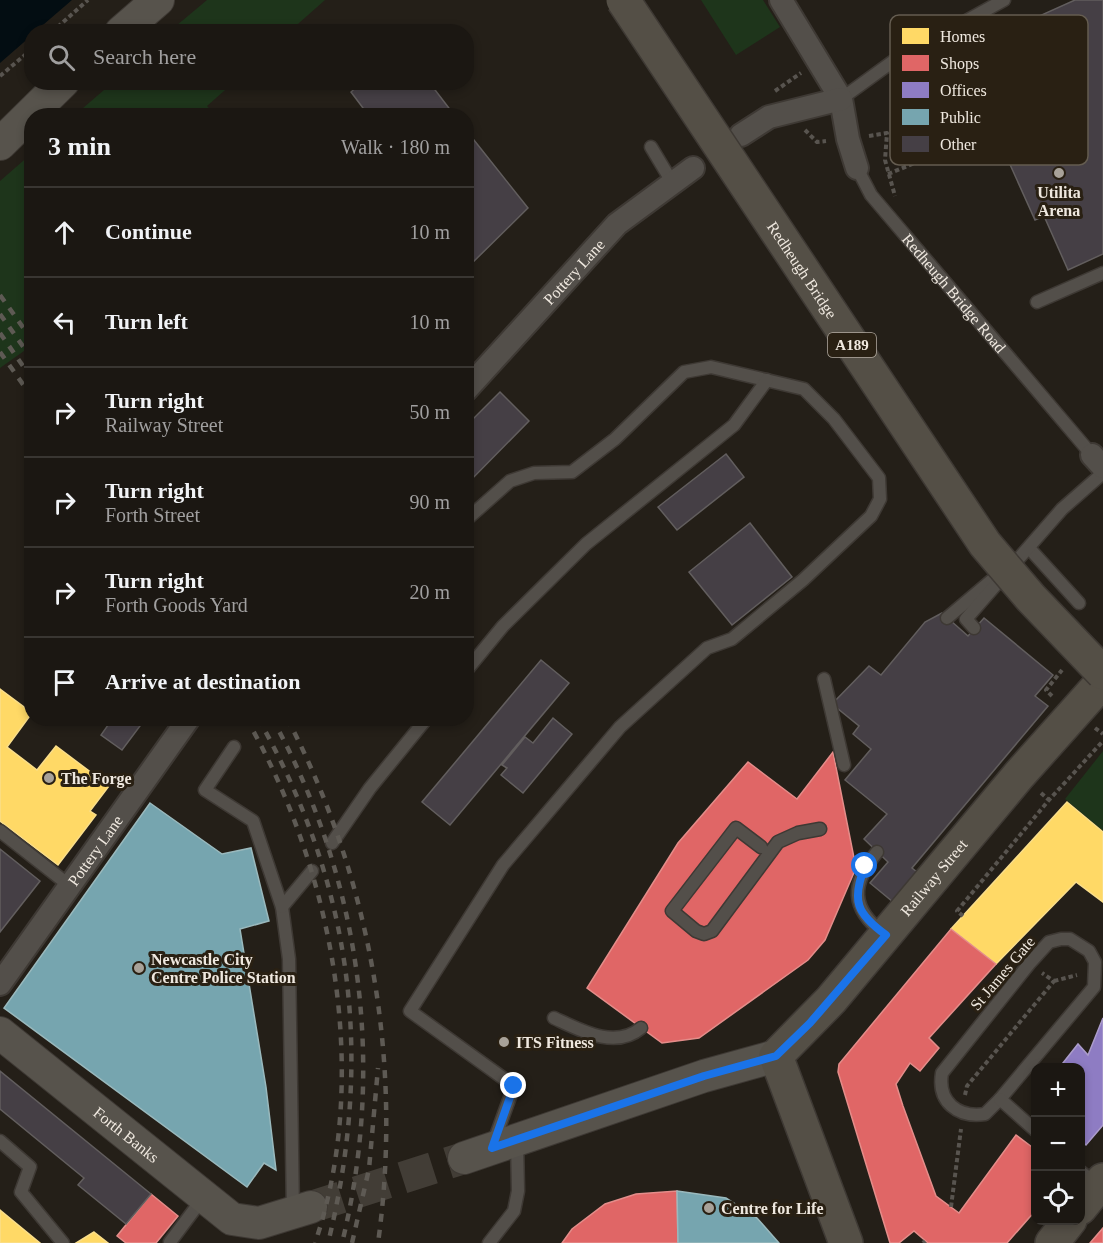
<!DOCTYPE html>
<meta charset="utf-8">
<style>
body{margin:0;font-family:"Times New Roman",serif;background:#282420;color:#f1f3f6}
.controls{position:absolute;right:18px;bottom:18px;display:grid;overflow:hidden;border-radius:12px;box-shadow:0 3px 9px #0003}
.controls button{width:54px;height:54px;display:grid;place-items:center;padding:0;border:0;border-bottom:2px solid #393632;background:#1b1712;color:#f1f3f6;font:30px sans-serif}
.stop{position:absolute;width:18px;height:18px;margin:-14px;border:4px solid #1a73e8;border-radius:50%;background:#fff}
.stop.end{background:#1a73e8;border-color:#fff;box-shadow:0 2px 6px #0008}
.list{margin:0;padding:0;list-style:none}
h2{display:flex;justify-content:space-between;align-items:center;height:78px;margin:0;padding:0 24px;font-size:26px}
h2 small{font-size:20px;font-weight:400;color:#a09f9f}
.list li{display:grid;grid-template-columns:39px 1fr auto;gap:18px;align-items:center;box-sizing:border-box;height:90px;padding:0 24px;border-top:2px solid #393632}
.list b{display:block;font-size:22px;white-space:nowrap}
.list p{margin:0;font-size:20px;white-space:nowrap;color:#a09f9f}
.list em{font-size:20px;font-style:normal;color:#a09f9f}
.icon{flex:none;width:33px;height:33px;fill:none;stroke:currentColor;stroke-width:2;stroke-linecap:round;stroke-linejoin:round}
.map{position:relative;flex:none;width:1103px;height:1243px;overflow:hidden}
.search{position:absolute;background:#1b1712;box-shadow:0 3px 9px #0003;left:24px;top:24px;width:450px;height:66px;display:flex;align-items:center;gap:15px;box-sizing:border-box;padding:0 21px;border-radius:24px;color:#a09f9f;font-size:22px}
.panel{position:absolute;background:#1b1712;box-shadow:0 3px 9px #0003;left:24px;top:108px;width:450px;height:618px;border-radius:24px}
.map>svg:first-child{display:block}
.green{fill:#1e351b}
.water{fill:#030d12}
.homes{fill:#ffd966;stroke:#fade8a;stroke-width:1.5}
.shops{fill:#e06666;stroke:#e48d8a;stroke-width:1.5}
.offices{fill:#8e7cc3;stroke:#ab9ccb;stroke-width:1.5}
.public{fill:#76a5af;stroke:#9ab9bd;stroke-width:1.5}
.building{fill:#453f45;stroke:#625e5e;stroke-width:1.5}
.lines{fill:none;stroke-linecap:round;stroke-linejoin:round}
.secondary-tunnel{stroke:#423d36;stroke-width:32;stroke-dasharray:32 16;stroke-linecap:butt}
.lane-casing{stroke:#3e3934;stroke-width:15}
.street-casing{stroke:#3e3934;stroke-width:26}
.secondary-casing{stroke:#3e3934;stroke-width:34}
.primary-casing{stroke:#3e3934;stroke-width:36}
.path{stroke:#58544f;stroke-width:4;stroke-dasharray:4.5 3;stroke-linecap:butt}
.lane{stroke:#534f4a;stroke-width:12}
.street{stroke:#534f4a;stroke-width:22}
.secondary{stroke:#57534c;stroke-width:32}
.primary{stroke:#544f46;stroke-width:33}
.rail{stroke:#5e5a54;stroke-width:4.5;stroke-dasharray:8 8;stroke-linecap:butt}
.primary-bridge-casing{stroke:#3e3934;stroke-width:36;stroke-linecap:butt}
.primary-bridge{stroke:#544f46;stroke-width:33}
.route{stroke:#1a73e8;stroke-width:8}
.poi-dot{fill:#a8a299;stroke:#292013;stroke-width:2}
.labels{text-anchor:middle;stroke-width:6;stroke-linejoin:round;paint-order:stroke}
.shield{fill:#292013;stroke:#b4aca2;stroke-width:1.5}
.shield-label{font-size:15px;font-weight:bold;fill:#efe8df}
.poi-label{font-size:16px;font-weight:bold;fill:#efe8df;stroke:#292013;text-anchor:start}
.street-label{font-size:16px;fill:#efe8df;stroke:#292013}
.key{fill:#292013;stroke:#645c50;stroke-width:1.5}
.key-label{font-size:16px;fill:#efe8df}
</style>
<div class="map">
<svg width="1103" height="1243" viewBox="0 0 1103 1243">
<rect width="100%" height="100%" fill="#241f18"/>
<path class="green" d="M 207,0 L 325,0 L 290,31 L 170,31 Z
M 701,0 L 763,0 L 780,27 L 736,55 Z
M 112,83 L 112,82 L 233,83 L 207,106 L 214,114 L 211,115 L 75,115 Z
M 31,154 L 31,346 L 0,368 L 0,181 Z
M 1103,751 L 1103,831 L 1065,799 Z"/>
<path class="water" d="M 0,0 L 72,0 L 36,31 L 32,32 L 31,36 L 0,63 Z"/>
<path class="homes" d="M 0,689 L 32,713 L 7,747 L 37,770 L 56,746 L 109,786 L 90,811 L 96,815 L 58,865 L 0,821 Z
M 1067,802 L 1103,832 L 1103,902 L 1076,882 L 996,964 L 951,929 Z
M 0,1210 L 40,1243 L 0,1243 Z
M 94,1232 L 108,1243 L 76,1243 Z"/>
<path class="shops" d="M 833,752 L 856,868 L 825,940 L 808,960 L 699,1038 L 662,1043 L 587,988 L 678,843 L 748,762 L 797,799 Z
M 951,929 L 996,964 L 929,1038 L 939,1048 L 920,1071 L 910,1063 L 896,1084 L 903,1106 L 936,1196 L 959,1213 L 1016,1135 L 1036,1150 L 1036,1210 L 1007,1243 L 928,1243 L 914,1231 L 899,1243 L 890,1243 L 838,1072 L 839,1064 Z
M 677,1191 L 678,1243 L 562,1243 L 572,1229 L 605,1204 L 636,1194 Z
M 151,1194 L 178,1216 L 156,1243 L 126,1243 L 117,1236 Z
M 1103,1228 L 1103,1243 L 1090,1243 Z"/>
<path class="offices" d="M 1103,1018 L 1103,1125 L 1086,1145 L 1080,1140 L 1080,1068 L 1059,1068 L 1078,1044 L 1088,1055 Z"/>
<path class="public" d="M 150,803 L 222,854 L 251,848 L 269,921 L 240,929 L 266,1087 L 276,1170 L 264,1163 L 247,1187 L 4,1008 Z
M 677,1191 L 726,1198 L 757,1218 L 779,1243 L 678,1243 Z"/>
<path class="building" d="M 1075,0 L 1103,0 L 1103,254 L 1068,270 L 1044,216 L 1035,220 L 985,109 L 994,106 L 968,48 Z
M 362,82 L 429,82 L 455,116 L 369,116 L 351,92 Z
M 466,130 L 528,208 L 466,269 Z
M 500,392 L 529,421 L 466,485 L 466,426 Z
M 726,454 L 744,477 L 677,530 L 658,507 Z
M 750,523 L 792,577 L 732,625 L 689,572 Z
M 942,613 L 968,636 L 984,618 L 1053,675 L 1035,696 L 1048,706 L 912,868 L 917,872 L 893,902 L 870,883 L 888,862 L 864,839 L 887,814 L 845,780 L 871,749 L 853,734 L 859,726 L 832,704 L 869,666 L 881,675 L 925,622 Z
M 541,660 L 569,683 L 450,825 L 422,802 Z
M 113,718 L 146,718 L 122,750 L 101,735 Z
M 553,718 L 572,734 L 523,793 L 501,775 L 507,768 L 502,765 L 525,737 L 533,743 Z
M 0,849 L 40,881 L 0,932 Z
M 0,1071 L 151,1194 L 126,1224 L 78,1185 L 84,1178 L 0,1109 Z"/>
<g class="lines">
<path class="secondary-tunnel" d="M 311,1207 L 464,1158"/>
<g class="lane-casing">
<g id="lane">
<path d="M 841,99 L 892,62 L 1004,0"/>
<path d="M 651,147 L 672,182"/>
<path id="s1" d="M 857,168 L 871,195 L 1092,455"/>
<path d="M 1037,302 L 1103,273"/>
<path d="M 466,520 L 510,481 L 534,473 L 572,472 L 615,439 L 684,372 L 711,367 L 804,389 L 834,419 L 879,478 L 880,499 L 871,516 L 803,580 L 732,639 L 707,648 L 620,727 L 503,865 L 410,1011 L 514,1086 L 493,1144"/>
<path d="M 1029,548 L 1079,603"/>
<path d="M 947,618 L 992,580"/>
<path d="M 974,628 L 966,619 L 1062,509 L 1103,473"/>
<path d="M 466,671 L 503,626 L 586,544 L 734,425 L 767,380"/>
<path d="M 824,679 L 844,765"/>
<path d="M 234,747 L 205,790 L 253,821 L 282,907 L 289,959 L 293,1212"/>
<path d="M 0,831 L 70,886"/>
<path d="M 332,843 L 370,788 L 427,718"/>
<path d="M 761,847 L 736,828 L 672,911 L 696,931 L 704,934 L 712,931 L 778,842 L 798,833 L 820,829"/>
<path d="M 877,852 C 851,884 850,908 884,934"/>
<path d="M 282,907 L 312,871"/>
<path d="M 1061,939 L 1070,939 L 1089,951 L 1095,962 L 1094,987 L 1000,1099 L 985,1114 C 958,1118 937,1102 942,1073 L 1029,964 L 1049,942 Z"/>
<path d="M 554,1018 C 580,1030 615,1050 641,1028"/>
<path d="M 1000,1099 L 1036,1131"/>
<path d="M 0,1141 L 30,1167 L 21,1192 L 63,1243"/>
<path d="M 1080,1171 L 1098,1186"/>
<path d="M 170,1242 L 203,1198"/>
<path d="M 489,1243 L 514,1211 L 518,1191 L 517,1142"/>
</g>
</g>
<g class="street-casing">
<g id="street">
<path d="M 781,0 L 841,99 L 848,139 L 857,168"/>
<path d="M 741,135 L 769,117 L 841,99"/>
<path id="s2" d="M 466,390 L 617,224 L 693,168"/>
<path d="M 1092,455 L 1103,467"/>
<path id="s3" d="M 0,984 L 189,718"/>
</g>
</g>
<g class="secondary-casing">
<g id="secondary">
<path d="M 121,32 L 158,0"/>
<path d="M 0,144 L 63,82"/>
<path id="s4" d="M 0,1033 L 232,1219 L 259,1223 L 311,1207"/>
<path d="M 464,1158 L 704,1076 L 776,1056"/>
</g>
</g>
<g class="primary-casing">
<g id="primary">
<path d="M 1080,1208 L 1103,1180"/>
<path id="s5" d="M 846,1243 L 776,1056 L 831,1000 L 1019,775 L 1103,681"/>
<path d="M 1052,1243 L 1070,1220"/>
</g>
</g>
<path class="path" d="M 52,32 L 88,0
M 0,76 L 32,49
M 775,91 L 801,73
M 805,130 L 817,142 L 826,141
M 869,136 L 887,133 L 885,160 L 895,196
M 888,174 L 995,130
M 1052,696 L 1046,690 L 1062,670
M 1095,728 L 1103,734
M 1041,793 L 1049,800
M 963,916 L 957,911 L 1049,800 L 1103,741
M 1054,981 L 1077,975
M 965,1095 L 967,1086 L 1054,981 L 1042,973
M 951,1207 L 961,1129
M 923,1243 L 925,1241"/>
<use href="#lane" class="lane"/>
<use href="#street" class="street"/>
<use href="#secondary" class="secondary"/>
<use href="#primary" class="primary"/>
<path class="rail" d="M 0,295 L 32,340
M 0,314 L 32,359
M 0,333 L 32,379
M 0,352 L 32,397
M 246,718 C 333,869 372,1076 315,1243
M 258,718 C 353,886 374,1057 328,1243
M 272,718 C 361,879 386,1065 342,1243
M 287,718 C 371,879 403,1064 378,1243
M 352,1243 L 369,1169 L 378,1068"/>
<g class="primary-bridge-casing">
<g id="primary-bridge">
<path id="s6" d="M 623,0 L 985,544 L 1031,598 L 1103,673"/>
</g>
</g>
<use href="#primary-bridge" class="primary-bridge"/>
</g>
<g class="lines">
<path class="route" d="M 514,1086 L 492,1148 L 704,1076 L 776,1056 L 810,1023 L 886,935 C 857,914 851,901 865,866"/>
</g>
<g class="poi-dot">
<circle cx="1059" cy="173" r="6"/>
<circle cx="49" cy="778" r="6"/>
<circle cx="139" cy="968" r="6"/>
<circle cx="504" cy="1042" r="6"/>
<circle cx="709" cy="1208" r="6"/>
</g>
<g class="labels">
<rect class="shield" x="828" y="333" width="48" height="24" rx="4.5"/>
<g class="shield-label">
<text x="852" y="350">A189</text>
</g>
<g class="poi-label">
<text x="1059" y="198" text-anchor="middle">Utilita<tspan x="1059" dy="18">Arena</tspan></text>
<text x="61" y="784">The Forge</text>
<text x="151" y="965">Newcastle City<tspan x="151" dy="18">Centre Police Station</tspan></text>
<text x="516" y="1048">ITS Fitness</text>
<text x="721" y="1214">Centre for Life</text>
</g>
<g class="street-label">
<text dy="6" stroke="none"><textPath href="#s6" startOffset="324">Redheugh Bridge</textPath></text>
<text dy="6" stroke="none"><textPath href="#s2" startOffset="160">Pottery Lane</textPath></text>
<text dy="6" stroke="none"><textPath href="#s1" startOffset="159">Redheugh Bridge Road</textPath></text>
<text dy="6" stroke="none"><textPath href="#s3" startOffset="164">Pottery Lane</textPath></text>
<text dy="6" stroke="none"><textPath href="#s5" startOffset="438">Railway Street</textPath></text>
<text transform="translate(1002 973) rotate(-50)" y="6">St James Gate</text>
<text dy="6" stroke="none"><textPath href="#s4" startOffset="162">Forth Banks</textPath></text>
</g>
</g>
<rect x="890" y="15" width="198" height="150" rx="9" class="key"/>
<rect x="902" y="28" width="27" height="16" fill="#ffd966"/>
<rect x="902" y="55" width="27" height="16" fill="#e06666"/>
<rect x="902" y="82" width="27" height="16" fill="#8e7cc3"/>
<rect x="902" y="109" width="27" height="16" fill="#76a5af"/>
<rect x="902" y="136" width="27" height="16" fill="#453f45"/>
<g class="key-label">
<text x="940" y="42">Homes</text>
<text x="940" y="69">Shops</text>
<text x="940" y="96">Offices</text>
<text x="940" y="123">Public</text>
<text x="940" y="150">Other</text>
</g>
</svg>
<div class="controls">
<button>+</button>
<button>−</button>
<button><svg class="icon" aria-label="locate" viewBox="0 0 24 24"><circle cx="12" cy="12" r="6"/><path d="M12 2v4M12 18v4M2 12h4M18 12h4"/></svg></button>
</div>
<div class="stop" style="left:865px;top:866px"></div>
<div class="stop end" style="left:514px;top:1086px"></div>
<div class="search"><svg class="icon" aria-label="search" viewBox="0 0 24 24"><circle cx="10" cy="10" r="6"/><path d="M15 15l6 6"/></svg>Search here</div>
<section class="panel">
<h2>3 min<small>Walk · 180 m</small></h2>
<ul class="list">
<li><svg class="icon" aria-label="ahead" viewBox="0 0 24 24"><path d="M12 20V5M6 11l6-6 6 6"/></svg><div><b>Continue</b></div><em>10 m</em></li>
<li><svg class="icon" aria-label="left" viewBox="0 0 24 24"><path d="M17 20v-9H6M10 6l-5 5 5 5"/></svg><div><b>Turn left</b></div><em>10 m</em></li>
<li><svg class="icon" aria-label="right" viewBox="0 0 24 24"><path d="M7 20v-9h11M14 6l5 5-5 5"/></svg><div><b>Turn right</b><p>Railway Street</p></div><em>50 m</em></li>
<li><svg class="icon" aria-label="right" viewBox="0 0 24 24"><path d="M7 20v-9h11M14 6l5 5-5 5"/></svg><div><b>Turn right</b><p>Forth Street</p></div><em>90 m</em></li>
<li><svg class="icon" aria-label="right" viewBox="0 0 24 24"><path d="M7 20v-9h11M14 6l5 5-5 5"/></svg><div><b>Turn right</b><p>Forth Goods Yard</p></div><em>20 m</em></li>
<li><svg class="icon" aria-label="arrive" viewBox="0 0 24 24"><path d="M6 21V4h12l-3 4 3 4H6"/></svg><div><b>Arrive at destination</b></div></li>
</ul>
</section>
</div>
